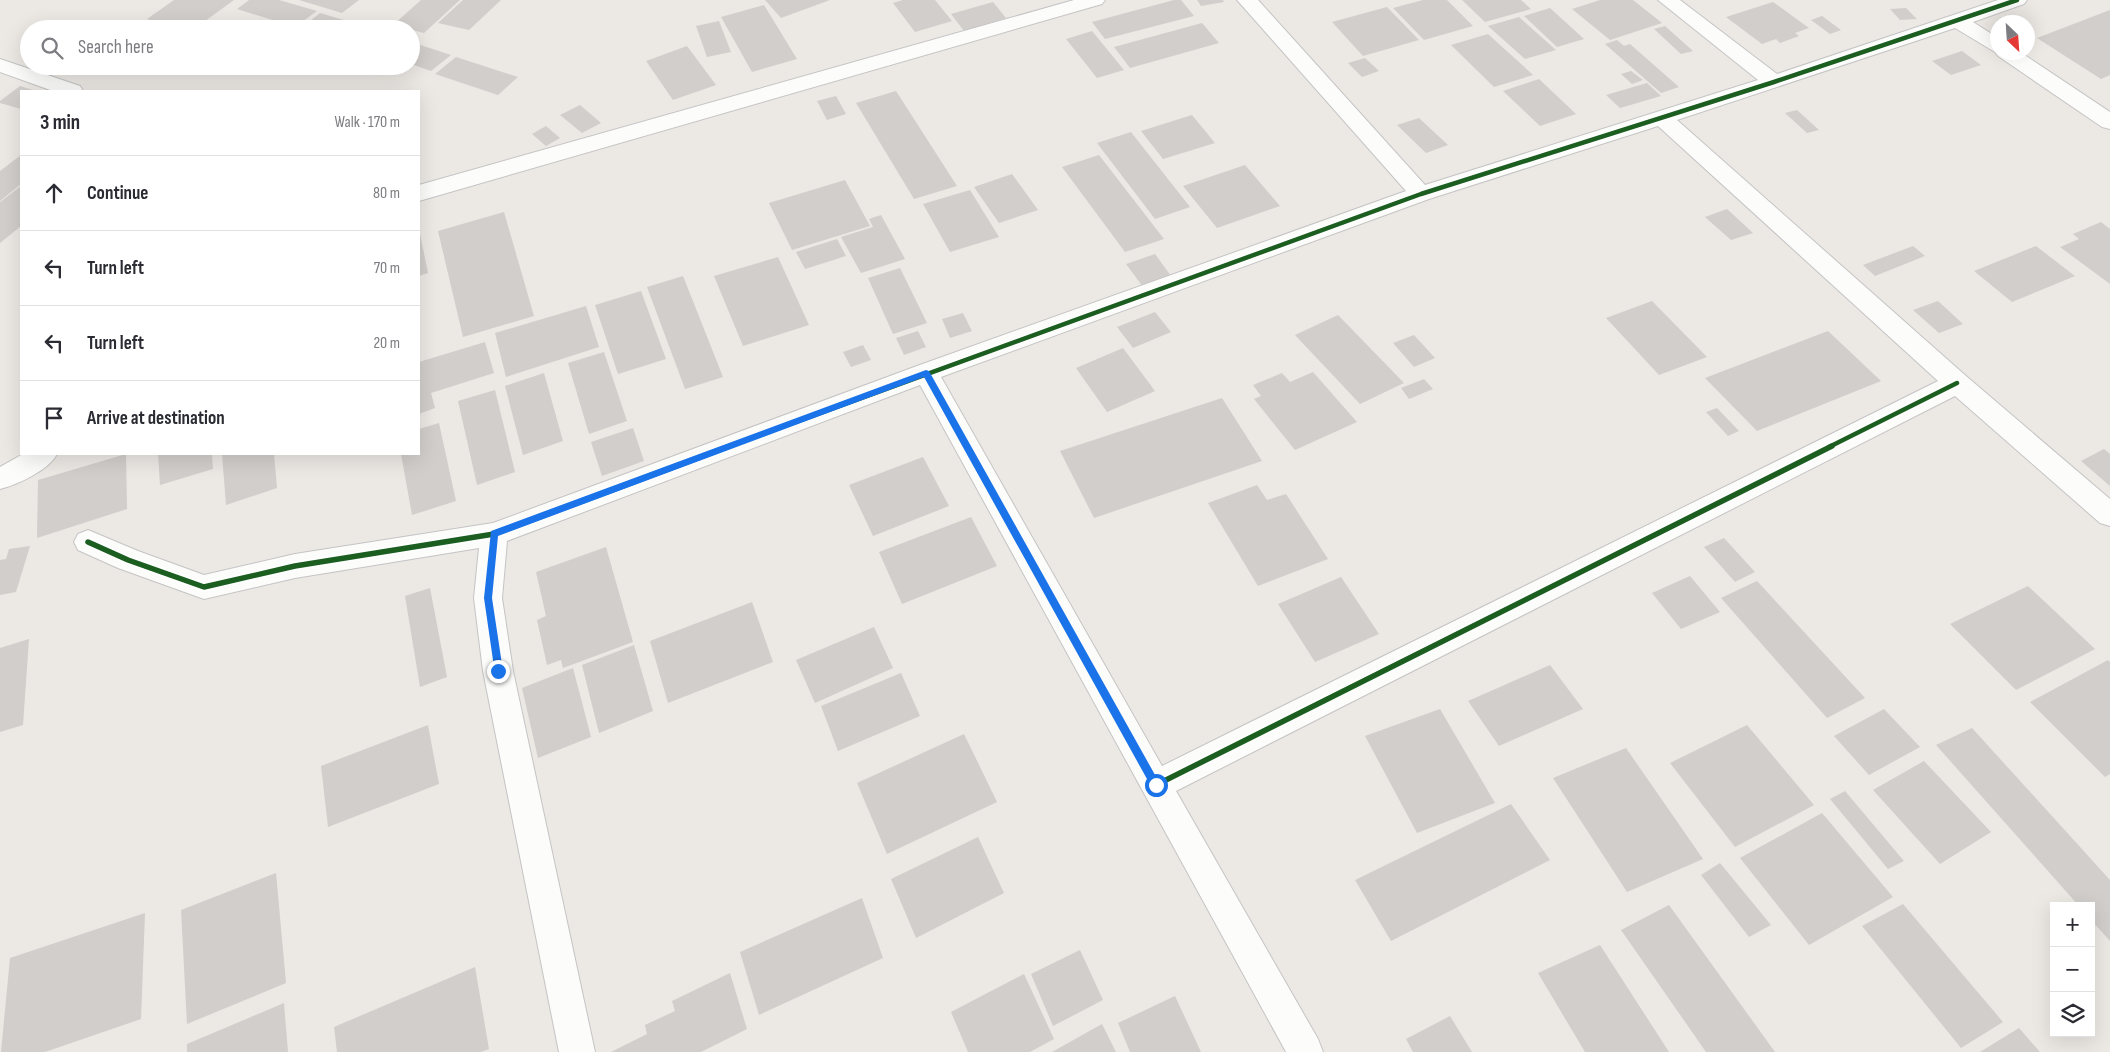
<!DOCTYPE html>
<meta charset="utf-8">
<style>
body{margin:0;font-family:"Sofia Sans Condensed",sans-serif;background:#f2f2f3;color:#2b2b33}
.controls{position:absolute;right:15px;bottom:15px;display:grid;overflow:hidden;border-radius:0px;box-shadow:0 5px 20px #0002}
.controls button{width:45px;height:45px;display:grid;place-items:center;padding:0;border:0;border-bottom:1px solid #e1e1e2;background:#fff;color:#2b2b33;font:25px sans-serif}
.compass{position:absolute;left:1990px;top:15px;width:45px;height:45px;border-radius:50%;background:#fff;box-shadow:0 5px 20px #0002;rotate:155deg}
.stop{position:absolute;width:15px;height:15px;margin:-11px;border:4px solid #1a73e8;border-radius:50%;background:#fff}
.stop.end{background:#1a73e8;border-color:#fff;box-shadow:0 1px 5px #0008}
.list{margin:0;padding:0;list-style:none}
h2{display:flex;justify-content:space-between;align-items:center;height:65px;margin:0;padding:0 20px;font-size:21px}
h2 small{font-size:16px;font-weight:400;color:#7c7c81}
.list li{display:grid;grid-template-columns:32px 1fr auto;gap:15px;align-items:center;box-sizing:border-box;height:75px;padding:0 20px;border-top:1px solid #e1e1e2}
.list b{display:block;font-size:19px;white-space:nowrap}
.list em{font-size:16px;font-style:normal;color:#7c7c81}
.icon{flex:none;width:28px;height:28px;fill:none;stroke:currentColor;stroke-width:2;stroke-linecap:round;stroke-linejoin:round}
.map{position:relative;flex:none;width:2110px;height:1052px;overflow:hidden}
.search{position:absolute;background:#fff;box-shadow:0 5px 20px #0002;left:20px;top:20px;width:400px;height:55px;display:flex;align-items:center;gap:12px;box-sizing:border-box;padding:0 18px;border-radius:28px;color:#7c7c81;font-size:19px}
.panel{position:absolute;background:#fff;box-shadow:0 5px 20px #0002;left:20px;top:90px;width:400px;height:365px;border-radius:0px}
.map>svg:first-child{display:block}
.building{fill:#d1cecb}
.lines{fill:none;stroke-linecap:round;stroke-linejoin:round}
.street-casing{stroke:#c5c4c5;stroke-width:2}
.street{fill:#fcfcfb;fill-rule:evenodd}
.cycleway-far1-casing{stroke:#fff;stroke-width:7}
.cycleway-casing{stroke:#fff;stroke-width:9}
.cycleway-far1{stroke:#1b5e20;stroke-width:4.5}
.cycleway{stroke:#1b5e20;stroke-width:5.5}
.route{fill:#1a73e8}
</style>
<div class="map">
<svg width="2110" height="1052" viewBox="0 0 2110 1052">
<rect width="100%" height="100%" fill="#ece8e4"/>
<path class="building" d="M 174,0 L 234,0 L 194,29 L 178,29 L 147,19 Z
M 249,0 L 279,0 L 317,11 L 295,27 L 237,9 Z
M 299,0 L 359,0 L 342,13 Z
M 421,0 L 460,0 L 424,33 L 393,25 Z
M 463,0 L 501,0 L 469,30 L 438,23 Z
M 765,0 L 830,0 L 781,18 Z
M 903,0 L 935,0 L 952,21 L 915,32 L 893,3 Z
M 1174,0 L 1181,0 L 1194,16 L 1105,39 L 1092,22 Z
M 1197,0 L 1223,0 L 1224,2 L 1201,6 Z
M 1423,0 L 1447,0 L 1473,26 L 1424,40 L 1393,8 Z
M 1462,0 L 1521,0 L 1531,9 L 1485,22 Z
M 1600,0 L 1633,0 L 1662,23 L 1610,40 L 1572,9 Z
M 993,2 L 1006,18 L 964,31 L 951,14 Z
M 1773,2 L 1809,28 L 1795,33 L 1799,36 L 1780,43 L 1776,39 L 1762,44 L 1726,17 Z
M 764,5 L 797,59 L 752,72 L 721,17 Z
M 1387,7 L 1419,40 L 1363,56 L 1332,22 Z
M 1550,8 L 1584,39 L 1557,47 L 1524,16 Z
M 1906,8 L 1917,19 L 1900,20 L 1890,9 Z
M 2110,10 L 2110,75 L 2101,79 L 2037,38 Z
M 320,13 L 371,28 L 371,29 L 300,29 Z
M 1822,16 L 1841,30 L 1830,34 L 1811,20 Z
M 1519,17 L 1556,50 L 1525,59 L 1488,26 Z
M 719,21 L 731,52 L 707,57 L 696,26 Z
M 1202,23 L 1219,43 L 1130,68 L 1114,47 Z
M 1665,26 L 1693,51 L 1681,54 L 1654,29 Z
M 1092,31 L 1124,70 L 1097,78 L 1066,39 Z
M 1488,34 L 1533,75 L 1494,87 L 1451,45 Z
M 1617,40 L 1624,46 L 1630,44 L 1679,87 L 1661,93 L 1605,44 Z
M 411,42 L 451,55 L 431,71 L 411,64 Z
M 687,46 L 716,85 L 673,100 L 646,61 Z
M 1962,51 L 1981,65 L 1951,75 L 1932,61 Z
M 456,57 L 518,77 L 498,95 L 435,74 Z
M 1365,58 L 1379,71 L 1362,77 L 1348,63 Z
M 122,66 L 155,66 L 144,74 Z
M 1631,71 L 1643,80 L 1632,84 L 1621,74 Z
M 1539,79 L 1576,114 L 1540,126 L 1503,91 Z
M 1647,83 L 1661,96 L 1620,108 L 1606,95 Z
M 20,86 L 36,91 L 21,91 L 21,109 L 0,103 L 0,101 Z
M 896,91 L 957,186 L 914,199 L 856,103 Z
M 836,96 L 846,114 L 827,120 L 817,101 Z
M 580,105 L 601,123 L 582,133 L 560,115 Z
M 1797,110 L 1819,130 L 1807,133 L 1785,113 Z
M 1192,115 L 1215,143 L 1163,159 L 1141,131 Z
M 1419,118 L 1448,145 L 1426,153 L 1397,125 Z
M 546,126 L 560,138 L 546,146 L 532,134 Z
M 1131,132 L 1190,207 L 1155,219 L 1097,143 Z
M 21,155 L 21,184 L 0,201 L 0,171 Z
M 1099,155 L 1164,239 L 1125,252 L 1062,167 Z
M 1245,165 L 1280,206 L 1217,228 L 1183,186 Z
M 1012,174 L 1038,210 L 999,223 L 974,187 Z
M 845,180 L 870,226 L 792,250 L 769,203 Z
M 21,186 L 21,226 L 0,243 L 0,202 Z
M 970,190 L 999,237 L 950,252 L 923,204 Z
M 1727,209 L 1753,233 L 1731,240 L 1705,217 Z
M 504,212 L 534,316 L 463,337 L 438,231 Z
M 881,215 L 905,259 L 861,273 L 841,237 L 873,227 L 869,219 Z
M 2101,222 L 2110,229 L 2110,284 L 2060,247 L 2079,239 L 2073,234 Z
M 420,234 L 428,273 L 419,276 L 419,235 Z
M 837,239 L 846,256 L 805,269 L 796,252 Z
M 1913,246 L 1925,256 L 1875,276 L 1863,265 Z
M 2036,246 L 2075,276 L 2012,302 L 1974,271 Z
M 1155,254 L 1171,276 L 1143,287 L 1126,264 Z
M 778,257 L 809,325 L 743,346 L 714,276 Z
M 900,268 L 927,323 L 893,334 L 868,278 Z
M 683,276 L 723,377 L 685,389 L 647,287 Z
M 641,291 L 666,359 L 618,374 L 595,305 Z
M 1652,301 L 1707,357 L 1659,375 L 1606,318 Z
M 1938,301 L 1963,324 L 1939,333 L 1913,310 Z
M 586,306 L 599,347 L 506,377 L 495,333 Z
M 1155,312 L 1171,332 L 1133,348 L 1117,327 Z
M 963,313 L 972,331 L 950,338 L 942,319 Z
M 1338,315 L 1404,383 L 1360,404 L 1295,335 Z
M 918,331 L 926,347 L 904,355 L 896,338 Z
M 1828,331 L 1881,381 L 1757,431 L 1705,378 Z
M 1414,335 L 1435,358 L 1414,367 L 1393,343 Z
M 485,342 L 494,373 L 431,393 L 435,408 L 419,414 L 419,362 Z
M 863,345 L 871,360 L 851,367 L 843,352 Z
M 1123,348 L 1155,391 L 1107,412 L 1076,368 Z
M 604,352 L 627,421 L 589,434 L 568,363 Z
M 1313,372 L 1357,422 L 1295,450 L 1254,399 L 1261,396 L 1253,385 L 1282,373 L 1290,382 Z
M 544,373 L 563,441 L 523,455 L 505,386 Z
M 1424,379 L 1433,389 L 1409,399 L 1401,388 Z
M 495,390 L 515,472 L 477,485 L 458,401 Z
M 1222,398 L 1262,461 L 1094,518 L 1060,451 Z
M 1717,408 L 1739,431 L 1728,436 L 1706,412 Z
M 439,423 L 456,501 L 412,515 L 401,454 L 419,454 L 419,429 Z
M 633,428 L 644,461 L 602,476 L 591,442 Z
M 2104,449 L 2110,454 L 2110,486 L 2081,461 Z
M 126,454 L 127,509 L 37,538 L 38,480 Z
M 158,454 L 212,454 L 213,469 L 160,485 Z
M 222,454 L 274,454 L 277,488 L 226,505 Z
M 923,457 L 949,506 L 873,536 L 849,485 Z
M 1257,485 L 1267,500 L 1286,494 L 1328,559 L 1258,586 L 1208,503 Z
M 971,517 L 997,566 L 902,604 L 879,552 Z
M 1724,538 L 1755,572 L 1735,582 L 1704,547 Z
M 30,546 L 16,592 L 0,595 L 0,560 L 6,559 L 9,549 Z
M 606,547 L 633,642 L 563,668 L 561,660 L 547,665 L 537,620 L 546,616 L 536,572 Z
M 1690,576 L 1720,612 L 1681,629 L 1652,593 Z
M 1341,577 L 1379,634 L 1315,662 L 1278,604 Z
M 1757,581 L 1865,698 L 1827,718 L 1721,598 Z
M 2028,586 L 2095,649 L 2016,690 L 1950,624 Z
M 430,588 L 447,677 L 420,687 L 405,596 Z
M 752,602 L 773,662 L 668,703 L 650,641 Z
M 874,627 L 893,668 L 815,703 L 796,660 Z
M 29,639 L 23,725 L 0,732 L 0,648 Z
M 634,645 L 653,711 L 599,733 L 582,665 Z
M 2108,660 L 2110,662 L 2110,774 L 2105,777 L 2030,702 Z
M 1550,665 L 1583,709 L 1499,746 L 1468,701 Z
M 573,668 L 591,737 L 538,758 L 522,688 Z
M 901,673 L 920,716 L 838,751 L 821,706 Z
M 1440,709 L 1495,803 L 1417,833 L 1365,736 Z
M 1884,709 L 1920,747 L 1869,775 L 1834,736 Z
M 428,725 L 439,784 L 328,827 L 321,766 Z
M 1747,725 L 1814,805 L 1735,847 L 1670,763 Z
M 1972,728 L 2110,880 L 2110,941 L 2091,920 L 2091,906 L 2079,906 L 1936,745 Z
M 964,734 L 997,802 L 887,854 L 857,783 Z
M 1626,748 L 1703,859 L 1627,892 L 1553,778 Z
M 1924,761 L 1991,832 L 1940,864 L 1873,790 Z
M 1845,791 L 1904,861 L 1888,869 L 1830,799 Z
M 1511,804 L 1550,860 L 1391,941 L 1355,880 Z
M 1822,813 L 1893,897 L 1809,945 L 1740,858 Z
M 978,837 L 1004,893 L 916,938 L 891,879 Z
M 1720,863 L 1771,925 L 1749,937 L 1701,875 Z
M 276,873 L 286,983 L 187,1024 L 181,910 Z
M 862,898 L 883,958 L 759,1015 L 740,952 Z
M 1903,904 L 2003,1022 L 1961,1048 L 1862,926 Z
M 1669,905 L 1775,1052 L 1706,1052 L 1621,930 Z
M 145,913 L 141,1019 L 45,1052 L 1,1052 L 10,958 Z
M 1600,945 L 1669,1052 L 1585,1052 L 1538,973 Z
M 1080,950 L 1103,1000 L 1053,1026 L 1031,974 Z
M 475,967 L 489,1049 L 481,1052 L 337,1052 L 334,1027 Z
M 730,973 L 747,1029 L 701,1052 L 611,1052 L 647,1034 L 645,1025 L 675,1011 L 672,1001 Z
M 1024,974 L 1054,1039 L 1030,1052 L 968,1052 L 951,1012 Z
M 1175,996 L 1201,1052 L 1130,1052 L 1118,1023 Z
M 284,1003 L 288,1052 L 187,1052 L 187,1044 Z
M 1450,1016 L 1472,1052 L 1413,1052 L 1406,1039 Z
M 1102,1024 L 1116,1052 L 1052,1052 Z
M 2019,1028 L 2040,1052 L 1980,1052 Z"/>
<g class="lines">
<g class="street-casing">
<path id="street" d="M 1074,0 L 1105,0 L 1102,4 L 419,201 L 419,185 Z
M 1237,0 L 1258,0 L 1425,185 L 1758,80 L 1658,0 L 1680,0 L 1777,74 L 1998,0 L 2027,0 L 2024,4 L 1973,22 L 1998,38 L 1998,52 L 2020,52 L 2110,112 L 2110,129 L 2102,127 L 1998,56 L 1995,52 L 1955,28 L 1677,120 L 1966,376 L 2110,499 L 2110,526 L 2100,523 L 1955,396 L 1176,791 L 1318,1039 L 1323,1052 L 1286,1052 L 920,385 L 507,541 L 502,598 L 513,671 L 595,1052 L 559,1052 L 483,671 L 474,598 L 479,548 L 295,578 L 204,599 L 118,568 L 78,550 L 74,542 L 78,534 L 88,530 L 138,551 L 204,575 L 295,554 L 493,523 L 917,366 L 1406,191 ZM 1658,126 L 1938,381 L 1162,766 L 941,377 L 1429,199 Z
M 0,59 L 80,86 L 83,91 L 53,91 L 0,72 Z
M 23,454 L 57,454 C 49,470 17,485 0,489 L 0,467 Z"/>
</g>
<use href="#street" class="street"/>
<g class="cycleway-far1-casing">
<path id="cycleway-far1" d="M 727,447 L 1421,194 L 1774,82 L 2017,0
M 1829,447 L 1957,383"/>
</g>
<g class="cycleway-casing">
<path id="cycleway" d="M 88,542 L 128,560 L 204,587 L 295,566 L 494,534 L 730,446
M 1156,785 L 1832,446"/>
</g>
<use href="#cycleway-far1" class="cycleway-far1"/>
<use href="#cycleway" class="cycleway"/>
</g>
<path class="route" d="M 926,370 L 929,371 L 1159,782 L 1159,788 L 1152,788 L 924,377 L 498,536 L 492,598 L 503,671 L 501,674 L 495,674 L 484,598 L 491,531 Z"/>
</svg>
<div class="controls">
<button>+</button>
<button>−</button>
<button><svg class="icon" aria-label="layers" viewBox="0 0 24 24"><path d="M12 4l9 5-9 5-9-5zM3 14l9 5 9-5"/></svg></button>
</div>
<svg class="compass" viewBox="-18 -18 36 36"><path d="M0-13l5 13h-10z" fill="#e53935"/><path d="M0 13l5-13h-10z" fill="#7c7c81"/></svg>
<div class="stop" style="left:1156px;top:785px"></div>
<div class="stop end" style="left:498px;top:671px"></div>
<div class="search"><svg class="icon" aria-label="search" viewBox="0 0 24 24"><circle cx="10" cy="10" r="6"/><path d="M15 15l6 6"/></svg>Search here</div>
<section class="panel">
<h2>3 min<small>Walk · 170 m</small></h2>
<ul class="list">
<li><svg class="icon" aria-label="ahead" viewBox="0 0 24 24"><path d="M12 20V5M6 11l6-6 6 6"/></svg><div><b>Continue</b></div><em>80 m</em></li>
<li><svg class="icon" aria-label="left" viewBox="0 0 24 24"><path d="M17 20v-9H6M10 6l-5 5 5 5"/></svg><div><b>Turn left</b></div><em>70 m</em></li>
<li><svg class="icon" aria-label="left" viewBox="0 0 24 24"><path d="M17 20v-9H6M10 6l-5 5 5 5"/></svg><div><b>Turn left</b></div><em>20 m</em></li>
<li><svg class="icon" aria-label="arrive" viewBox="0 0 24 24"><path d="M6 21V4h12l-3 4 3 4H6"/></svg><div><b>Arrive at destination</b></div></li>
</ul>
</section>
</div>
